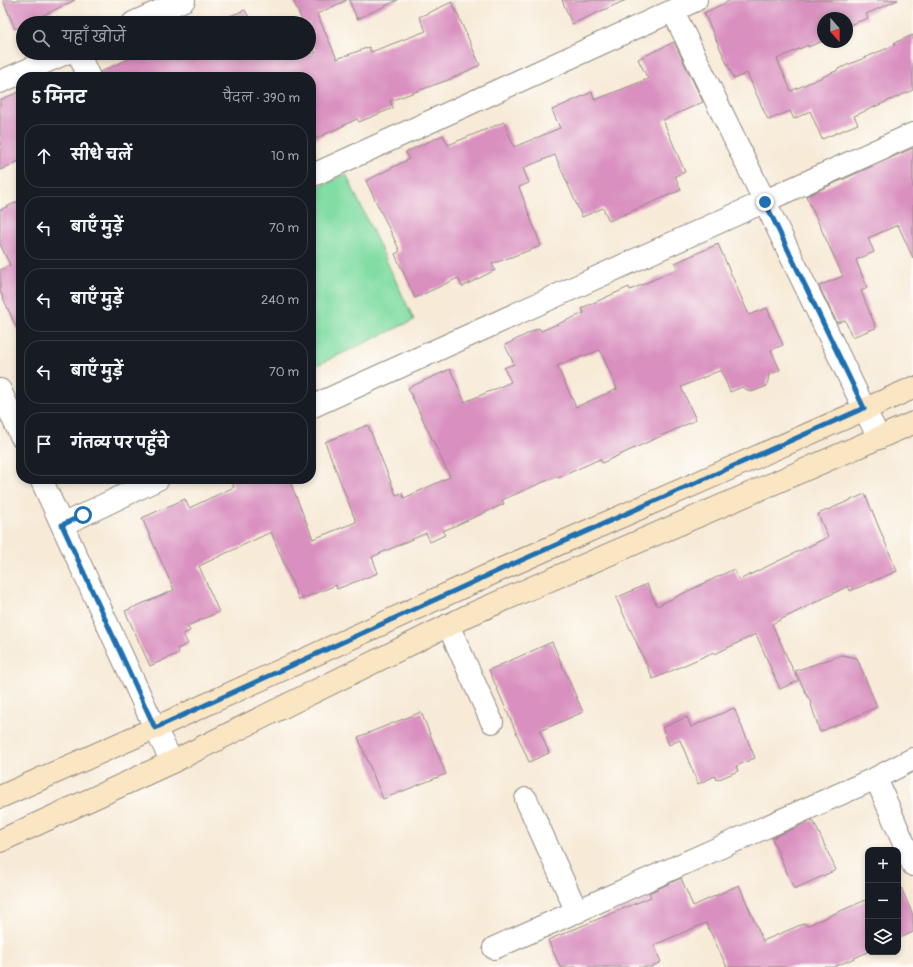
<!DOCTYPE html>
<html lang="hi">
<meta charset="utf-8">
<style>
body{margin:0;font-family:Pangolin,"Playpen Sans Deva",sans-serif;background:#20242c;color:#f1f3f6}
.controls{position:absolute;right:12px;bottom:12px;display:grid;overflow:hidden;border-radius:8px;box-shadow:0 2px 6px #0003}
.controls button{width:36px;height:36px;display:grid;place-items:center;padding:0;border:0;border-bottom:1px solid #363941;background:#171b24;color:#f1f3f6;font:20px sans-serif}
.compass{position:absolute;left:817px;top:12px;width:36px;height:36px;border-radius:50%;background:#171b24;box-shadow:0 2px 6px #0003;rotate:159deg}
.stop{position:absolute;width:12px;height:12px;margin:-9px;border:3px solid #1f6fb2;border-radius:50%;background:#fff}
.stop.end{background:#1f6fb2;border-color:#fff;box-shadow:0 1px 4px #0008}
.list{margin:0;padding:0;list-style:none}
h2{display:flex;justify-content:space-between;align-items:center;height:52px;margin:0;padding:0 16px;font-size:17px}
h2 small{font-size:13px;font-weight:400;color:#9ea1a6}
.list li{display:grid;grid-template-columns:26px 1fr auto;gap:12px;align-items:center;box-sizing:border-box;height:64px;margin:0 8px 8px;padding:0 8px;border:1px solid #363941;border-radius:16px}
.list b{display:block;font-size:15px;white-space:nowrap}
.list em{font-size:13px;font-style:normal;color:#9ea1a6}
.icon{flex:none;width:22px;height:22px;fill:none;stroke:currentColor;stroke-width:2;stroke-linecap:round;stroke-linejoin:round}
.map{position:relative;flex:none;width:913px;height:967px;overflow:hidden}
.search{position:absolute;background:#171b24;box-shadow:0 2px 6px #0003;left:16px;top:16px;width:300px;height:44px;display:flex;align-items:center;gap:10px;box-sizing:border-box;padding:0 14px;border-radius:22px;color:#9ea1a6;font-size:15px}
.panel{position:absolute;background:#171b24;box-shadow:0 2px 6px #0003;left:16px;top:72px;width:300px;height:412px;border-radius:16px}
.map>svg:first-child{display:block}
.green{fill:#82dda3;stroke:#568467}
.building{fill:#d98fbf;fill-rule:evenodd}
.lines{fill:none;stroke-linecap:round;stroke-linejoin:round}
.street-casing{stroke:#918a81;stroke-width:24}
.secondary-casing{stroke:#918a81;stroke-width:24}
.street{stroke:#fff;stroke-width:22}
.secondary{stroke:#fbe6c4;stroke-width:22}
.route{stroke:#1f6fb2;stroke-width:5}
</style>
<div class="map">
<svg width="913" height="967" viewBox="0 0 913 967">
<rect width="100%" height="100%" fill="#fdfcf7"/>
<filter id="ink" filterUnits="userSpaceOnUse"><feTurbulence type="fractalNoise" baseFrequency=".025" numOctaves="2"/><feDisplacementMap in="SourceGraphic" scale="8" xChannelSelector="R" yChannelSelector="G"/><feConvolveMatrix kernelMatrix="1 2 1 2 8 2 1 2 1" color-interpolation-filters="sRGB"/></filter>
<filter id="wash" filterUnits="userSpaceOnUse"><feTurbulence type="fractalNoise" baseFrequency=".012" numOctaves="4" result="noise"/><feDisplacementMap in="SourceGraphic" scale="16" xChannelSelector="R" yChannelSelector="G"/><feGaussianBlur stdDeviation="0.9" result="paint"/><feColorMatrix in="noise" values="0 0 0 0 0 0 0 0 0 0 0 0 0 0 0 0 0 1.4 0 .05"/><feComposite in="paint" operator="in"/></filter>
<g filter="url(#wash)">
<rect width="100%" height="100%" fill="#f7ead7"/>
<path class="green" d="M 346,174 L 414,320 L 311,368 L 311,190 Z"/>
<g id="blocks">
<path class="building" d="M 3,0 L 75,0 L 27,23 L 23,23 L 23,25 L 15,29 Z
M 293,0 L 347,0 L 317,14 L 337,59 L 369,47 L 371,52 L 426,31 L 419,17 L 452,2 L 480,65 L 448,80 L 390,101 L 393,108 L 359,122 L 357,119 L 311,141 L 311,77 L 101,77 L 100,72 L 142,53 L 316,53 L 309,37 L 309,23 L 303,23 Z
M 349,0 L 398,0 L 357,19 Z
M 562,0 L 626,0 L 572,24 Z
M 731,0 L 898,0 L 866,14 L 868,18 L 847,26 L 847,18 L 823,18 L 823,41 L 808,47 L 808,45 L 777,59 L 791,91 L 838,70 L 838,69 L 895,45 L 894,43 L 913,35 L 913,90 L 854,116 L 858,124 L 822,139 L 810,111 L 794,119 L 790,111 L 768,120 L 747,73 L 734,79 L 704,13 Z
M 245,10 L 252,23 L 220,23 L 222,19 Z
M 674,42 L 703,102 L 663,120 L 685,172 L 675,176 L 681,190 L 609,221 L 603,208 L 582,217 L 555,155 L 523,168 L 529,183 L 519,187 L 541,246 L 492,264 L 495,270 L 462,287 L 458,278 L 415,298 L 395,254 L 400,251 L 366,181 L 409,159 L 406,152 L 443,135 L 448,145 L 504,122 L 514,147 L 560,128 L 552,110 L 592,92 L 595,100 L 648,79 L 638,59 Z
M 21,91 L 21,160 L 0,170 L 0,100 Z
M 913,148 L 913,258 L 898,225 L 868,238 L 874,252 L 856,260 L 867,288 L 861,291 L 876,328 L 852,337 L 845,320 L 837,323 L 819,286 L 843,276 L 806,196 Z
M 21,200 L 21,338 L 0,291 L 0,270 L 10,265 L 0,244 L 0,210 Z
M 718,244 L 749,315 L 767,308 L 783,345 L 771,350 L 780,370 L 769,375 L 767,386 L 751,392 L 742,387 L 730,392 L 721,370 L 681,387 L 696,420 L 602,463 L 600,459 L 558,478 L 557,476 L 502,500 L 504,504 L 443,531 L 445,535 L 430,542 L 426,533 L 372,557 L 378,573 L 337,589 L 336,585 L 299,600 L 271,532 L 199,566 L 219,612 L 187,626 L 190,631 L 183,634 L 188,644 L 177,649 L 179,653 L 150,666 L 125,611 L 174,590 L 142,518 L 185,499 L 189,508 L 234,487 L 230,479 L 289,479 L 313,539 L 356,522 L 325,442 L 368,425 L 396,495 L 402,493 L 404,498 L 450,477 L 408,388 L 450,369 L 465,402 L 511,382 L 504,368 L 514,364 L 505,345 L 539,328 L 541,331 L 584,313 L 582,308 L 629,287 L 630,290 L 678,269 L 675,263 ZM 600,350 L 617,389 L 576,407 L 557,366 Z
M 865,494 L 897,571 L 850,591 L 848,586 L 772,624 L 798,681 L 780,689 L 756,634 L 715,654 L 714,652 L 653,679 L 616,598 L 647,584 L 657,606 L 734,569 L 739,580 L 828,537 L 818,514 Z
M 552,642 L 583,712 L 540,731 L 549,753 L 529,762 L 489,670 Z
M 842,655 L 857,658 L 877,707 L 820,732 L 810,701 L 795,671 Z
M 734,708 L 755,758 L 736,766 L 738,771 L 717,780 L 715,776 L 698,784 L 680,740 L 669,745 L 662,728 L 687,717 L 691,727 Z
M 421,712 L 446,774 L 383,799 L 358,737 Z
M 813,820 L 836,870 L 794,889 L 772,838 Z
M 681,878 L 693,906 L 739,885 L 763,941 L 805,923 L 806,926 L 868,899 L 868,952 L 834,967 L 727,967 L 706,923 L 654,945 L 661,962 L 651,967 L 560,967 L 548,940 L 651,897 L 649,893 Z
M 900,885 L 913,915 L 913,932 L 898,939 L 898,886 Z"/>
</g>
</g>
<g filter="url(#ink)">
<use href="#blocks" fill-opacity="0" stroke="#918a81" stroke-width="1"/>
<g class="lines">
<g class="street-casing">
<path id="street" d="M 673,11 L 864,408 L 879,438
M 133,23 L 184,0
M 78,53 L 89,77
M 0,82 L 66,53
M 311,176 L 696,0
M 0,390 L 21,436
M 311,407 L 913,134
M 41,479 L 155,728 L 172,762
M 62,525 L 158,479
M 448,625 L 492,722
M 876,778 L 913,865
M 526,799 L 577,912
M 494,948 L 876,778 L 913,759"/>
</g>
<g class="secondary-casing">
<path id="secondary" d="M 0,797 L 155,728 L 504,568 L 913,388
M 0,841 L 172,762 L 469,615 L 913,423"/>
</g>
<use href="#street" class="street"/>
<use href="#secondary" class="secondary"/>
</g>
</g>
<g class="lines" filter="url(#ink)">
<path class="route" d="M 83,515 L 62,525 L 155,728 L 504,568 L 864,408 L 765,202"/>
</g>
</svg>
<div class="controls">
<button>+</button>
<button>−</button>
<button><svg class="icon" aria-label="layers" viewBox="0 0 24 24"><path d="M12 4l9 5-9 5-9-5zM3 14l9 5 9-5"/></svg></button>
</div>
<svg class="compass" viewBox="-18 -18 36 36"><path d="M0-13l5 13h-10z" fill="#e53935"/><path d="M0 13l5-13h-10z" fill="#9ea1a6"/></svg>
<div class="stop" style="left:83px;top:515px"></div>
<div class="stop end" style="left:765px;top:202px"></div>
<div class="search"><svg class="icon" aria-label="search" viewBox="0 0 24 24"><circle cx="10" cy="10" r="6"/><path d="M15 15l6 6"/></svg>यहाँ खोजें</div>
<section class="panel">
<h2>5 मिनट<small>पैदल · 390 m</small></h2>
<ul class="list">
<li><svg class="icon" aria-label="ahead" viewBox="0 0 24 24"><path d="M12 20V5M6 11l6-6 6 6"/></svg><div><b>सीधे चलें</b></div><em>10 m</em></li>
<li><svg class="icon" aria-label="left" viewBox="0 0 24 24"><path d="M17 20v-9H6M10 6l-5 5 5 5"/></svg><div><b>बाएँ मुड़ें</b></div><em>70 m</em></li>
<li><svg class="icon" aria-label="left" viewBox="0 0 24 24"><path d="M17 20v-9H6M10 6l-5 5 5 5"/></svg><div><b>बाएँ मुड़ें</b></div><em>240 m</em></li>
<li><svg class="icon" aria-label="left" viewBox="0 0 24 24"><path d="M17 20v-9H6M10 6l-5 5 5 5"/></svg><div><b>बाएँ मुड़ें</b></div><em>70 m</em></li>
<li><svg class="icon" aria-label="arrive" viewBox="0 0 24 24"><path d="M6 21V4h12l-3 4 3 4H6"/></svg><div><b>गंतव्य पर पहुँचे</b></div></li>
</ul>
</section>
</div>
